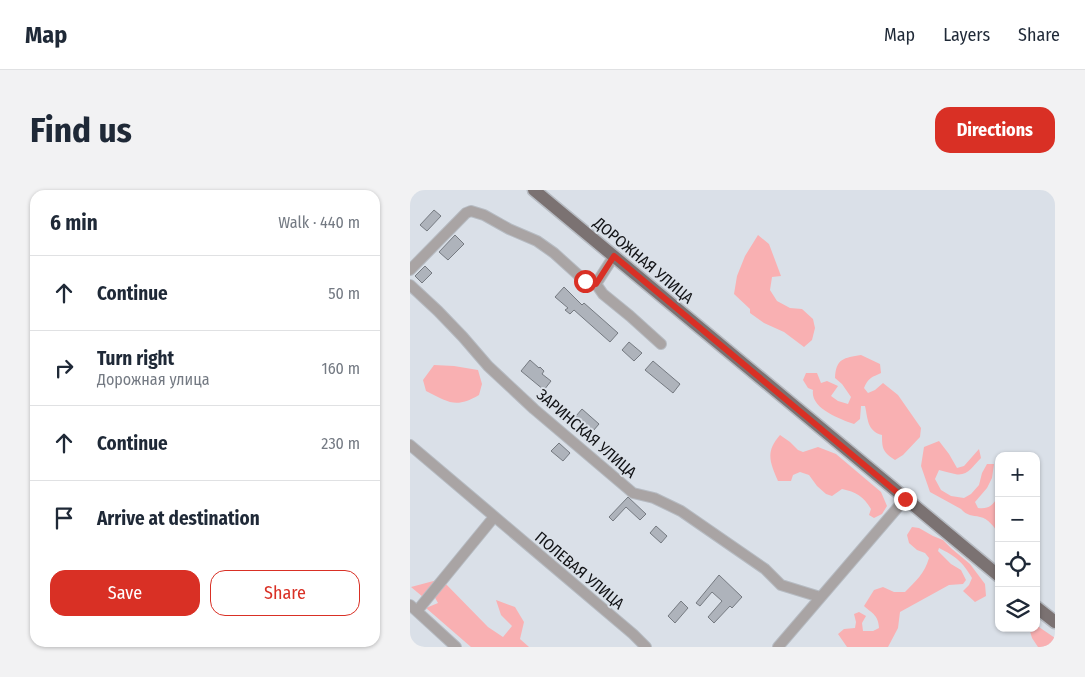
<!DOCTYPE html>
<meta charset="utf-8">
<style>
body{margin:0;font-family:"Fira Sans Condensed",sans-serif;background:#f2f2f3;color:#1f2937}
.controls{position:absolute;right:15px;bottom:15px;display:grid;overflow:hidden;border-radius:10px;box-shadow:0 1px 4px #0004}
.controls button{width:45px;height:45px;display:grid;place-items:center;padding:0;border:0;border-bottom:1px solid #e0e1e3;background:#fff;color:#1f2937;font:25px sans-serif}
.stop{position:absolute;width:15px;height:15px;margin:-11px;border:4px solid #d93025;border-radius:50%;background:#fff}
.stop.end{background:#d93025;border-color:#fff;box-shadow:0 1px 5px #0008}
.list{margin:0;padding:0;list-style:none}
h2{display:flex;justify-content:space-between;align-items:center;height:65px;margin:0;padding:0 20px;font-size:21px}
h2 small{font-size:16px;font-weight:400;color:#747a83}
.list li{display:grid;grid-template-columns:32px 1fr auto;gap:15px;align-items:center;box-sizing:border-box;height:75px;padding:0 20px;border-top:1px solid #e0e1e3}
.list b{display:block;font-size:19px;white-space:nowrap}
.list p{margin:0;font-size:16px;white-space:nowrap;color:#747a83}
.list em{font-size:16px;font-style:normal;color:#747a83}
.actions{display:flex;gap:10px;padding:15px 20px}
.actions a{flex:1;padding:11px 0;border:1px solid #d93025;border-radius:15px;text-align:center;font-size:18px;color:#d93025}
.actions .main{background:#d93025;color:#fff}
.icon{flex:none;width:28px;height:28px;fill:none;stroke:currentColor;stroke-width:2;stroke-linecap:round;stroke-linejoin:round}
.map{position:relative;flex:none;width:645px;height:457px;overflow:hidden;border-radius:15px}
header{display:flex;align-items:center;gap:30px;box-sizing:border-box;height:70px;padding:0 25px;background:#fff;border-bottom:1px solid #e0e1e3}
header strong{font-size:24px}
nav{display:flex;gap:28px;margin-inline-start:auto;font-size:18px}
.intro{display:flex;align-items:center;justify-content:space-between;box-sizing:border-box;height:120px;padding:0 30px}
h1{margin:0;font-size:35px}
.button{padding:12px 22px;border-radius:15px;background:#d93025;color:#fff;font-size:18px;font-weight:700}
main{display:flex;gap:30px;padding:0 30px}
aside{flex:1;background:#fff;border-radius:15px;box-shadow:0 1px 4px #0004}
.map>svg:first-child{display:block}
.green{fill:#f9b0b2}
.building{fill:#aeb3bb;stroke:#757a81}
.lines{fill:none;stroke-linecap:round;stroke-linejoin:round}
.minor-casing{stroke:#b6bbc2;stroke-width:12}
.major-casing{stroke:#b6bbc2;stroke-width:15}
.minor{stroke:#a9a4a4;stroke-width:10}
.major{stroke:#7b7272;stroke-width:12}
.route{stroke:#d93025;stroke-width:6}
.labels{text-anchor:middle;stroke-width:4;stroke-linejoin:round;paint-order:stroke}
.street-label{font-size:16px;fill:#111215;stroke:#dae0e8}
</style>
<header>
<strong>Map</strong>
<nav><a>Map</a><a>Layers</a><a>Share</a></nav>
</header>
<div class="intro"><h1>Find us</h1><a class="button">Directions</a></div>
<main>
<aside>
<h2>6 min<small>Walk · 440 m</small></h2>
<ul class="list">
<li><svg class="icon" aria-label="ahead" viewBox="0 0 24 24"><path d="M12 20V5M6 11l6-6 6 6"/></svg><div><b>Continue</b></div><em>50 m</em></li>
<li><svg class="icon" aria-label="right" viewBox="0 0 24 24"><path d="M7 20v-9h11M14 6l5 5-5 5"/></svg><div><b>Turn right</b><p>Дорожная улица</p></div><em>160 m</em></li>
<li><svg class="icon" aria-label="ahead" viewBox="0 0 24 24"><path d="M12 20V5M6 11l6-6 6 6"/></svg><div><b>Continue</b></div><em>230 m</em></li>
<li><svg class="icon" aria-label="arrive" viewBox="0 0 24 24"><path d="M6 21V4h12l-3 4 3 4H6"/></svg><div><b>Arrive at destination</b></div></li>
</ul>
<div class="actions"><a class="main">Save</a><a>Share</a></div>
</aside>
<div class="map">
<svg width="645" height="457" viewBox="0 0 645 457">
<rect width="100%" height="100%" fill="#dae0e8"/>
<path class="green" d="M 348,45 L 359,54 L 371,86 L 362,87 L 360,100 L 367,111 L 380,118 L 392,119 L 403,129 L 405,138 L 402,150 L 394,157 L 374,142 L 354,133 L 340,123 L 340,119 L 324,104 L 327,86 L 335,66 Z
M 451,165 L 470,174 L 471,183 C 462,187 458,188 454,198 L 458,203 L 465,200 L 473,193 L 488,205 L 511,238 L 510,247 L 493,265 L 485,270 C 473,262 472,259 472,245 C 457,241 458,229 455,216 L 451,216 L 450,229 L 444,234 C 429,229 400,218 403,200 L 398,198 L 393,190 L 396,183 L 407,183 L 411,193 L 417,191 L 428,196 L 421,206 L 428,211 L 438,214 L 441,207 L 432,194 L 425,188 C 426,168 434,168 451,165 Z
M 24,175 L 44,176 L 68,180 L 72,194 L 69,205 C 45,219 39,212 16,201 L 13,190 Z
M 370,245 L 380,252 L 388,260 L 393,262 L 408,257 L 426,264 L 471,302 L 477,316 L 472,324 L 464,328 L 459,325 L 461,319 C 453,306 446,302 432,299 L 422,306 L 416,304 L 407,296 L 399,285 L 390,282 L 383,285 L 381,291 L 368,291 C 360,272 355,262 370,245 Z
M 529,251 L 539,264 L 547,278 L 554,276 L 569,259 L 571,268 C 563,276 557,287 545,284 C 539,283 534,281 529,280 L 525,289 L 531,300 L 541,306 L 554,308 L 561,304 L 569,295 L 572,283 L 577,274 L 584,274 L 582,288 L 577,298 L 565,312 L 568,318 C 579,319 582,316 588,307 L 585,296 L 589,279 L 589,344 C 585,338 578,328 570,327 C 562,325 557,326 551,319 L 520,302 L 511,276 L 514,257 Z
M 502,337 L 509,338 L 523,346 L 533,350 L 542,359 L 560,374 L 575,394 L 576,406 L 565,412 L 553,401 L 559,395 L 562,388 C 553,372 545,366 529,358 L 528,361 L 541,374 L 551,380 L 556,390 L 553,394 L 539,395 L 490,422 L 488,438 L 478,457 L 437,457 L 428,444 L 434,439 L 445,438 L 446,432 L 444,424 L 449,422 L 456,426 L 452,433 L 453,441 L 463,441 L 469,438 C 468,425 463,424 454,416 L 464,400 L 473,397 L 484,402 L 495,402 C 505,392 515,383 519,368 L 515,363 L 507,360 L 499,353 L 497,345 Z
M 31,389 L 78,437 L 93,447 L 102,436 L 91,425 L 86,410 L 105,417 L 114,432 L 110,449 L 119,457 L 61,457 L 16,418 L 28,413 L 24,406 L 13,407 L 1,397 Z
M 626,435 L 645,448 L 645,457 L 628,457 L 622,448 L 619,438 L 626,438 Z"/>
<path class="building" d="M 24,20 L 31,26 L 17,41 L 10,35 Z
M 45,45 L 54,54 L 38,70 L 29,62 Z
M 15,76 L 22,83 L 12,93 L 5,86 Z
M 154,97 L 172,115 L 174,113 L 208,143 L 200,152 L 164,120 L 160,124 L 155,120 L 158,118 L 145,107 Z
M 219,152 L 232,163 L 224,171 L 212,160 Z
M 120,170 L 129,178 L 130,177 L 134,181 L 132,184 L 141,191 L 134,200 L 111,181 Z
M 243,171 L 270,194 L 263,203 L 235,180 Z
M 172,219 L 189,234 L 183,241 L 166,226 Z
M 149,253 L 160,263 L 153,271 L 141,261 Z
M 218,307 L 236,324 L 230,330 L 216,317 L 203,331 L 199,327 Z
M 246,336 L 257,346 L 251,353 L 240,343 Z
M 309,385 L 332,407 L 322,418 L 320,416 L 304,433 L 298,427 L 312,411 L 302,402 L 290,416 L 286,413 Z
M 271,411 L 278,418 L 265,433 L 258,426 Z"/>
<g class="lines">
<g class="minor-casing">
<path id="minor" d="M 0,80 L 56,23 L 61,21 L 74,25 L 99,39 L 127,51 L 144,63 L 175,91 L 186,94 L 193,104 L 220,126 L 251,154
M 186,94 L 204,66
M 0,95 L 28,121 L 53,147 L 78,176 L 124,219 L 223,303 L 244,308 L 271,321 L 355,379 L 371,395 L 410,407
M 0,255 L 223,444 L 236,457
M 0,415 L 46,457
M 7,421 L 84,327
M 368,457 L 495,309"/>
</g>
<g class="major-casing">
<path id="major" d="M 124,0 L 589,386
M 626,417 L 645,432"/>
</g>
<use href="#minor" class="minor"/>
<use href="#major" class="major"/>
</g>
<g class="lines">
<path class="route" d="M 175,91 L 186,94 L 204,66 L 495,309"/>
</g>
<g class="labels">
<g class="street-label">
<text transform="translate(234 70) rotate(40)" y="6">ДОРОЖНАЯ УЛИЦА</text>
<text transform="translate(177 243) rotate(41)" y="6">ЗАРИНСКАЯ УЛИЦА</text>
<text transform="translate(170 380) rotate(40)" y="6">ПОЛЕВАЯ УЛИЦА</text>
</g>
</g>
</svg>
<div class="controls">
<button>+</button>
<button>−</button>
<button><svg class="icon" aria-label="locate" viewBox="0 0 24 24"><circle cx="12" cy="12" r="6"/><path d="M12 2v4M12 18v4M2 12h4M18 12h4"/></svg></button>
<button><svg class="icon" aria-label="layers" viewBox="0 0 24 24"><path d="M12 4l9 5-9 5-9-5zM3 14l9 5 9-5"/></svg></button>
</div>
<div class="stop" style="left:175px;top:91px"></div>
<div class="stop end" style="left:495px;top:309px"></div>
</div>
</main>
